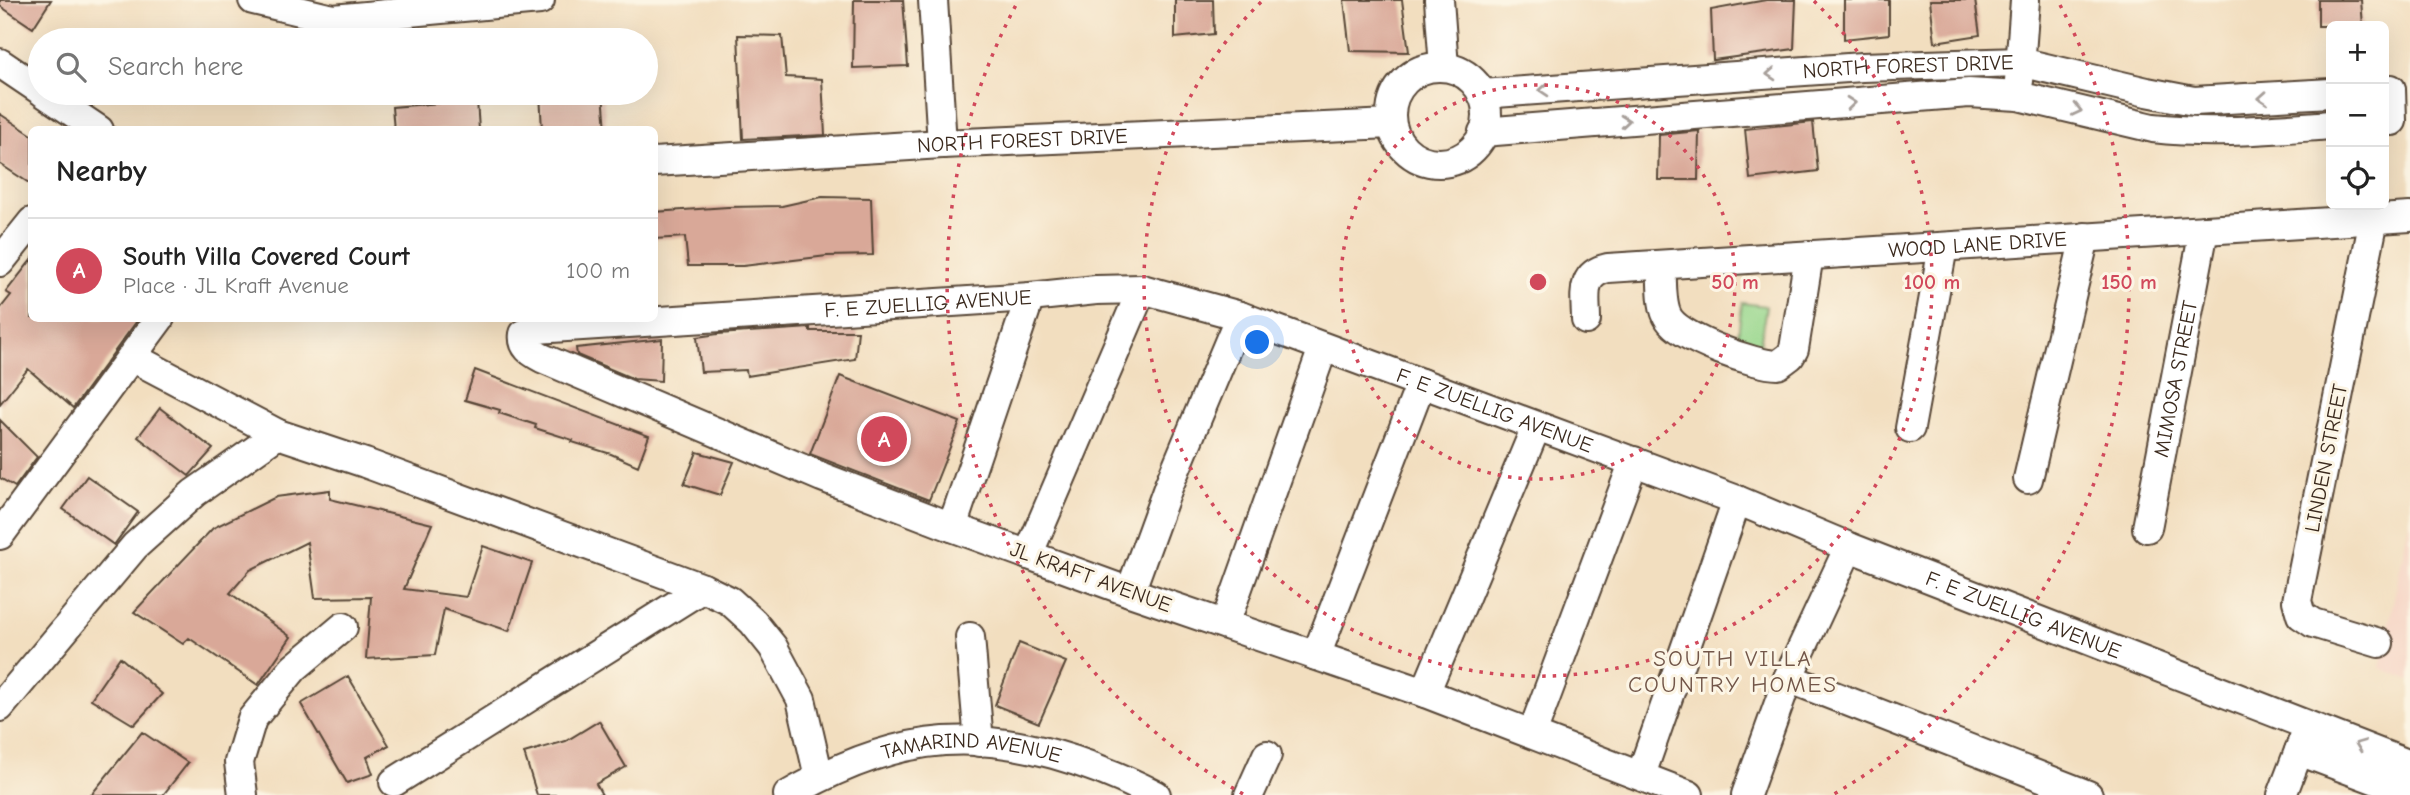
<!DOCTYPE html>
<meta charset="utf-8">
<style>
body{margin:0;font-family:"Comic Neue",sans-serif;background:#f6f6f6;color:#222}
.controls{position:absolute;right:21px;top:21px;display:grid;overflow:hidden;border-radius:10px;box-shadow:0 7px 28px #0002}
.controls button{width:63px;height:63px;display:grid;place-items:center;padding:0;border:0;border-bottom:2px solid #e0e0e0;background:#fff;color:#222;font:35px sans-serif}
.you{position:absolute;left:1258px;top:343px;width:24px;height:24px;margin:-18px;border:5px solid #fff;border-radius:50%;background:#1a73e8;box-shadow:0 0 0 10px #1a73e833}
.badge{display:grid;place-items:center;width:46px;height:46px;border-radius:50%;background:#d1495b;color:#fff;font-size:23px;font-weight:700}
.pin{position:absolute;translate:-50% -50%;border:4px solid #fff;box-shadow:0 2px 7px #0006}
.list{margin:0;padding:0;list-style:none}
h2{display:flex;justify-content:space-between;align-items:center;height:91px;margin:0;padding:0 28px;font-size:30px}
h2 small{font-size:23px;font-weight:400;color:#767676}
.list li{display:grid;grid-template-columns:46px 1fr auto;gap:21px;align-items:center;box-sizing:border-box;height:105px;padding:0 28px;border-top:2px solid #e0e0e0}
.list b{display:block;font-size:26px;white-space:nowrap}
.list p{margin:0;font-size:23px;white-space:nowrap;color:#767676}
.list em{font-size:23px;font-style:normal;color:#767676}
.icon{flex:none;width:38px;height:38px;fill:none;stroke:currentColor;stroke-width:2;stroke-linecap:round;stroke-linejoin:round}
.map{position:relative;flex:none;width:2410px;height:795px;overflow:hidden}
.search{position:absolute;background:#fff;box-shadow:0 7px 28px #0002;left:28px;top:28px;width:630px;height:77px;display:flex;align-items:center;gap:18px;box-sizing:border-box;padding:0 24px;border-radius:38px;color:#767676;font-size:26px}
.panel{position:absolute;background:#fff;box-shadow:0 7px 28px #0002;left:28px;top:126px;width:630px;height:196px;border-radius:10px}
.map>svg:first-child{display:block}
.built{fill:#f5d2c2}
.green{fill:#98d78d;stroke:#6a8056;stroke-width:2}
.building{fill:#d9a898}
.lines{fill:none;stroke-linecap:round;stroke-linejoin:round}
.minor-casing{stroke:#564536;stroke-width:32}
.minor{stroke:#fff;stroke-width:28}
.oneway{stroke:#a79f9a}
.ring{fill:none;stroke:#d1495b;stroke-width:3.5;stroke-dasharray:3.5 7}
.labels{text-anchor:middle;stroke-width:6;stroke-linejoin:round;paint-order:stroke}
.street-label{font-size:21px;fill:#3b2a1e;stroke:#fcf5e5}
.neighbourhood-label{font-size:23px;letter-spacing:2px;fill:#725649;stroke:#fcf5e5}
.centre{fill:#d1495b;stroke:#fcf5e5;stroke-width:3.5}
.ring-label{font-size:21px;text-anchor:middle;font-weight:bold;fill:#d1495b;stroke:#fcf5e5;stroke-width:6;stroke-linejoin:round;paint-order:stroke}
</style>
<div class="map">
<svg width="2410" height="795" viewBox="0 0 2410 795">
<rect width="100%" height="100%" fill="#fcf5e5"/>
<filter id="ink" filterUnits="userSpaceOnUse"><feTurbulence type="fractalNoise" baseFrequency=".0143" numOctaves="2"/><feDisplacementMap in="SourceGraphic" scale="14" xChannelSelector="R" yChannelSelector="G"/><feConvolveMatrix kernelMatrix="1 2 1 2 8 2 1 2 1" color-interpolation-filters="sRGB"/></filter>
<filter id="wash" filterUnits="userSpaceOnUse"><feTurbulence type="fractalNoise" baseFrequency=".00686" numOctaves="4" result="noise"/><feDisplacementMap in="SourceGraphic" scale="28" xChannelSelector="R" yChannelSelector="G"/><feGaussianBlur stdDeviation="1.57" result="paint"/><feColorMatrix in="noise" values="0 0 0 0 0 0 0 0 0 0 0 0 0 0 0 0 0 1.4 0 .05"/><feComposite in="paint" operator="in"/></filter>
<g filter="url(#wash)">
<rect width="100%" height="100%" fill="#f2debf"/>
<path class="built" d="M 2410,518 L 2410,680 L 2380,668 Z"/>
<path class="green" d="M 1742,303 L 1766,306 L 1760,346 L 1737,343 Z"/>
<g id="blocks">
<path class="building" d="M 0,0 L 51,0 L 33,28 L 0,6 Z
M 854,0 L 903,0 L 908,66 L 853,68 Z
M 1175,0 L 1213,0 L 1214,34 L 1175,38 Z
M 1344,0 L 1402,0 L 1409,52 L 1350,51 Z
M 1766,0 L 1796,0 L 1794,49 L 1713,60 L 1711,10 Z
M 1844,0 L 1889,0 L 1889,34 L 1844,39 Z
M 1930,0 L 1975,0 L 1980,35 L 1935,42 Z
M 2318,0 L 2361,0 L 2363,26 L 2318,26 Z
M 738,35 L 782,36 L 786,77 L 822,79 L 825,135 L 743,139 Z
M 540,93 L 603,93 L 606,130 L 542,130 Z
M 477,100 L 479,130 L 394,130 L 392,107 Z
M 0,114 L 32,135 L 32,185 L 0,164 Z
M 1813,122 L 1818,171 L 1750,179 L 1745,129 Z
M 1699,131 L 1698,180 L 1658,180 L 1659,135 Z
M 822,197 L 871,198 L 873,255 L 827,256 L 743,266 L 688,266 L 685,237 L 654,239 L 654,212 L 728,207 L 782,206 Z
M 32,259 L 32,318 L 139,318 L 73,408 L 28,369 L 0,404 L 0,309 L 11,295 L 6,292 Z
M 810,328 L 810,331 L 858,331 L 855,359 L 747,376 L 746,370 L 701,372 L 697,337 L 718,334 Z
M 662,339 L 661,381 L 634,379 L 577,355 L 576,348 Z
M 475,370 L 649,436 L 638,466 L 611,454 L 572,442 L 573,440 L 535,428 L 536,425 L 499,413 L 500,410 L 465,400 Z
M 840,376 L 960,422 L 929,500 L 810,454 Z
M 160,408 L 213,449 L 189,476 L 138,437 Z
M 0,420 L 37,457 L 15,487 L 0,478 Z
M 697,452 L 734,462 L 720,495 L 684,484 Z
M 87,476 L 138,512 L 114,545 L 63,509 Z
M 330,490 L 330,499 L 432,524 L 404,589 L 466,597 L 483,546 L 532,563 L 509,631 L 444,609 L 435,655 L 366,659 L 371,597 L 315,598 L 307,542 L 250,570 L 230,593 L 291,637 L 258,685 L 189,638 L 183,644 L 134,612 L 213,528 L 276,497 Z
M 1019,643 L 1066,662 L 1039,723 L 995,705 Z
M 120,657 L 162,694 L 134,725 L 91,699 Z
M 348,676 L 389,745 L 367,757 L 373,774 L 347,783 L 301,704 Z
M 599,721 L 626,767 L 596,784 L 602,795 L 537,795 L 524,753 L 566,741 Z
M 142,732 L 188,763 L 163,795 L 91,795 Z"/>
</g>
</g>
<g filter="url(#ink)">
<use href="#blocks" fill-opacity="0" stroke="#564536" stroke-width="2"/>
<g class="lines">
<g class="minor-casing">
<g id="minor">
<path d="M 253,0 L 333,19 L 540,0"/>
<path d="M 933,0 L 942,144"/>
<path d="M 1439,0 L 1444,67"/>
<path d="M 0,63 L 40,90"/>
<circle cx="1439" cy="115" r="48"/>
<path d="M 2019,81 L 2025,0"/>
<path d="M 2391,89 L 2392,121"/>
<path d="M 44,93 L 99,130"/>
<path id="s1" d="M 1482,94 L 1862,67 L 2020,62 L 2147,92 L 2194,101 L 2331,93"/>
<path d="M 1483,132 L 1969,93 L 2018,96 L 2153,128 C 2213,135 2272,129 2331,125"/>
<path id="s2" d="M 654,162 L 942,144 L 1391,124"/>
<path d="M 2374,219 L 2297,601 L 2301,615 L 2313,623 L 2379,643"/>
<path d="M 0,262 L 32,222"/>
<path d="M 1661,265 C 1663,281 1660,306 1669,319 C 1682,339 1755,365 1778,365 L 1790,356 L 1794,349 L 1809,255"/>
<path id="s3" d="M 1586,320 C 1586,297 1579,274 1608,268 L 2410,217"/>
<path d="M 132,357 L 278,434 L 365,463 L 703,588 L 730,601 L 753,622 L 773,647 L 801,699 L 819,777"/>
<path d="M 1910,428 L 1943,247"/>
<path d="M 2028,479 L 2085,237"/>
<path d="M 952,527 L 1030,297"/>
<path id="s4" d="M 2147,528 L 2204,230"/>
<path d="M 0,535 L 160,318"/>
<path d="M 1028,555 L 1142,289"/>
<path d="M 1130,592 L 1169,485 L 1240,316"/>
<path d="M 1225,624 L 1323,348"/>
<path d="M 970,637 L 979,742"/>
<path d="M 1316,656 L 1421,383"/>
<path d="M 1788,678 L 2088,795"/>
<path d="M 1425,693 L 1536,427"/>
<path d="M 0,707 L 135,546 L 194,493 L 278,434"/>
<path d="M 1532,734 L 1634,461"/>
<path d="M 2299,751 L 2400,789 L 2410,788"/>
<path d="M 1641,775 L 1737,500"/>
<path d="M 394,782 L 703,588"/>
<path d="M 243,795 L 239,762 L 252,719 L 294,668 L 343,627"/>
<path id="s5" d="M 788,795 C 835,768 889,745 944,741 C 1016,736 1094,763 1156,795"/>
<path d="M 1249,795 L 1267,755"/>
<path id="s6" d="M 1689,795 L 1425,693 L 1130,592 L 952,527 L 822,477 L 542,358 C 531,352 522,347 524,334 L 536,329 L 1030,297 L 1096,290 L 1142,289 L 1240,316 L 1737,500 L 1849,547 L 2410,765"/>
<path d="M 1746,795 L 1788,678 L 1849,547"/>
<path d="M 2282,795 L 2305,735"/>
</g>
</g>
<use href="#minor" class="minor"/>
</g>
<defs><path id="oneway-chevron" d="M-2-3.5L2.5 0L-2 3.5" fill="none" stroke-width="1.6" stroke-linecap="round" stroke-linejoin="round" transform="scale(1.75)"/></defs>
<g class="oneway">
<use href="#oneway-chevron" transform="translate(1771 74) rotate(176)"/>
<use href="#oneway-chevron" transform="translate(1544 90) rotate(176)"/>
<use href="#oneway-chevron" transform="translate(2263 98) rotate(176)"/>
<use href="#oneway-chevron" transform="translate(1851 103) rotate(-5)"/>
<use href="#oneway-chevron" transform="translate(2077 110) rotate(13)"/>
<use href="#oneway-chevron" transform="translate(1625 121) rotate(-5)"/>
<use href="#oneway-chevron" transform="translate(2360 745) rotate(-159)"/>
</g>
</g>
<g class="ring">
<circle cx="1538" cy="282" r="197"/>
<path d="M1814 1A394 394 0 1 1 1262 1"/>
<path d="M1243 794A591 591 0 0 1 1016 5M2060 5A591 591 0 0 1 1834 794"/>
</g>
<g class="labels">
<g class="street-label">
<text dy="7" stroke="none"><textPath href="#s1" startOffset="427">NORTH FOREST DRIVE</textPath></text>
<text dy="7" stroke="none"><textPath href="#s2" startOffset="369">NORTH FOREST DRIVE</textPath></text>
<text dy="7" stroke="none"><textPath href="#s3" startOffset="434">WOOD LANE DRIVE</textPath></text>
<text dy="7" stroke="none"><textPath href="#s6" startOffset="1666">F. E ZUELLIG AVENUE</textPath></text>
<text dy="7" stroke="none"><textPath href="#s4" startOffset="152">MIMOSA STREET</textPath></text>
<text dy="7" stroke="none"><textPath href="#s6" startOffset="2254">F. E ZUELLIG AVENUE</textPath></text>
<text transform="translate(2326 458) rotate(-79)" y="7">LINDEN STREET</text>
<text transform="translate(1091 577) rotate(20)" y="7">JL KRAFT AVENUE</text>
<text dy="7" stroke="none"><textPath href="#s6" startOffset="2821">F. E ZUELLIG AVENUE</textPath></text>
<text dy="7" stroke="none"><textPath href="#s5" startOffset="194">TAMARIND AVENUE</textPath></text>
</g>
<g class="neighbourhood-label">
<text x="1733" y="666">SOUTH VILLA<tspan x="1733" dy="26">COUNTRY HOMES</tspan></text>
</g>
</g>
<circle cx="1538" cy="282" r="10" class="centre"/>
<g class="ring-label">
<text x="1735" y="289">50 m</text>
<text x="1932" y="289">100 m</text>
<text x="2129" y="289">150 m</text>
</g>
</svg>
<div class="controls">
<button>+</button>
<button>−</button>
<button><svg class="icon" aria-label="locate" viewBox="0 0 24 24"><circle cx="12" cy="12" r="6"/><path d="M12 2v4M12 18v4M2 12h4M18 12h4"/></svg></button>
</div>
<div class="you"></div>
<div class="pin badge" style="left:884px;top:439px">A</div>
<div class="search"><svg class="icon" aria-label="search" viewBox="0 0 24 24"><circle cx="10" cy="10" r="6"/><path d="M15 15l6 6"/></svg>Search here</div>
<section class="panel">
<h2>Nearby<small></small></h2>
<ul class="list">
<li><span class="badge">A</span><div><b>South Villa Covered Court</b><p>Place · JL Kraft Avenue</p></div><em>100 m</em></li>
</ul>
</section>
</div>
